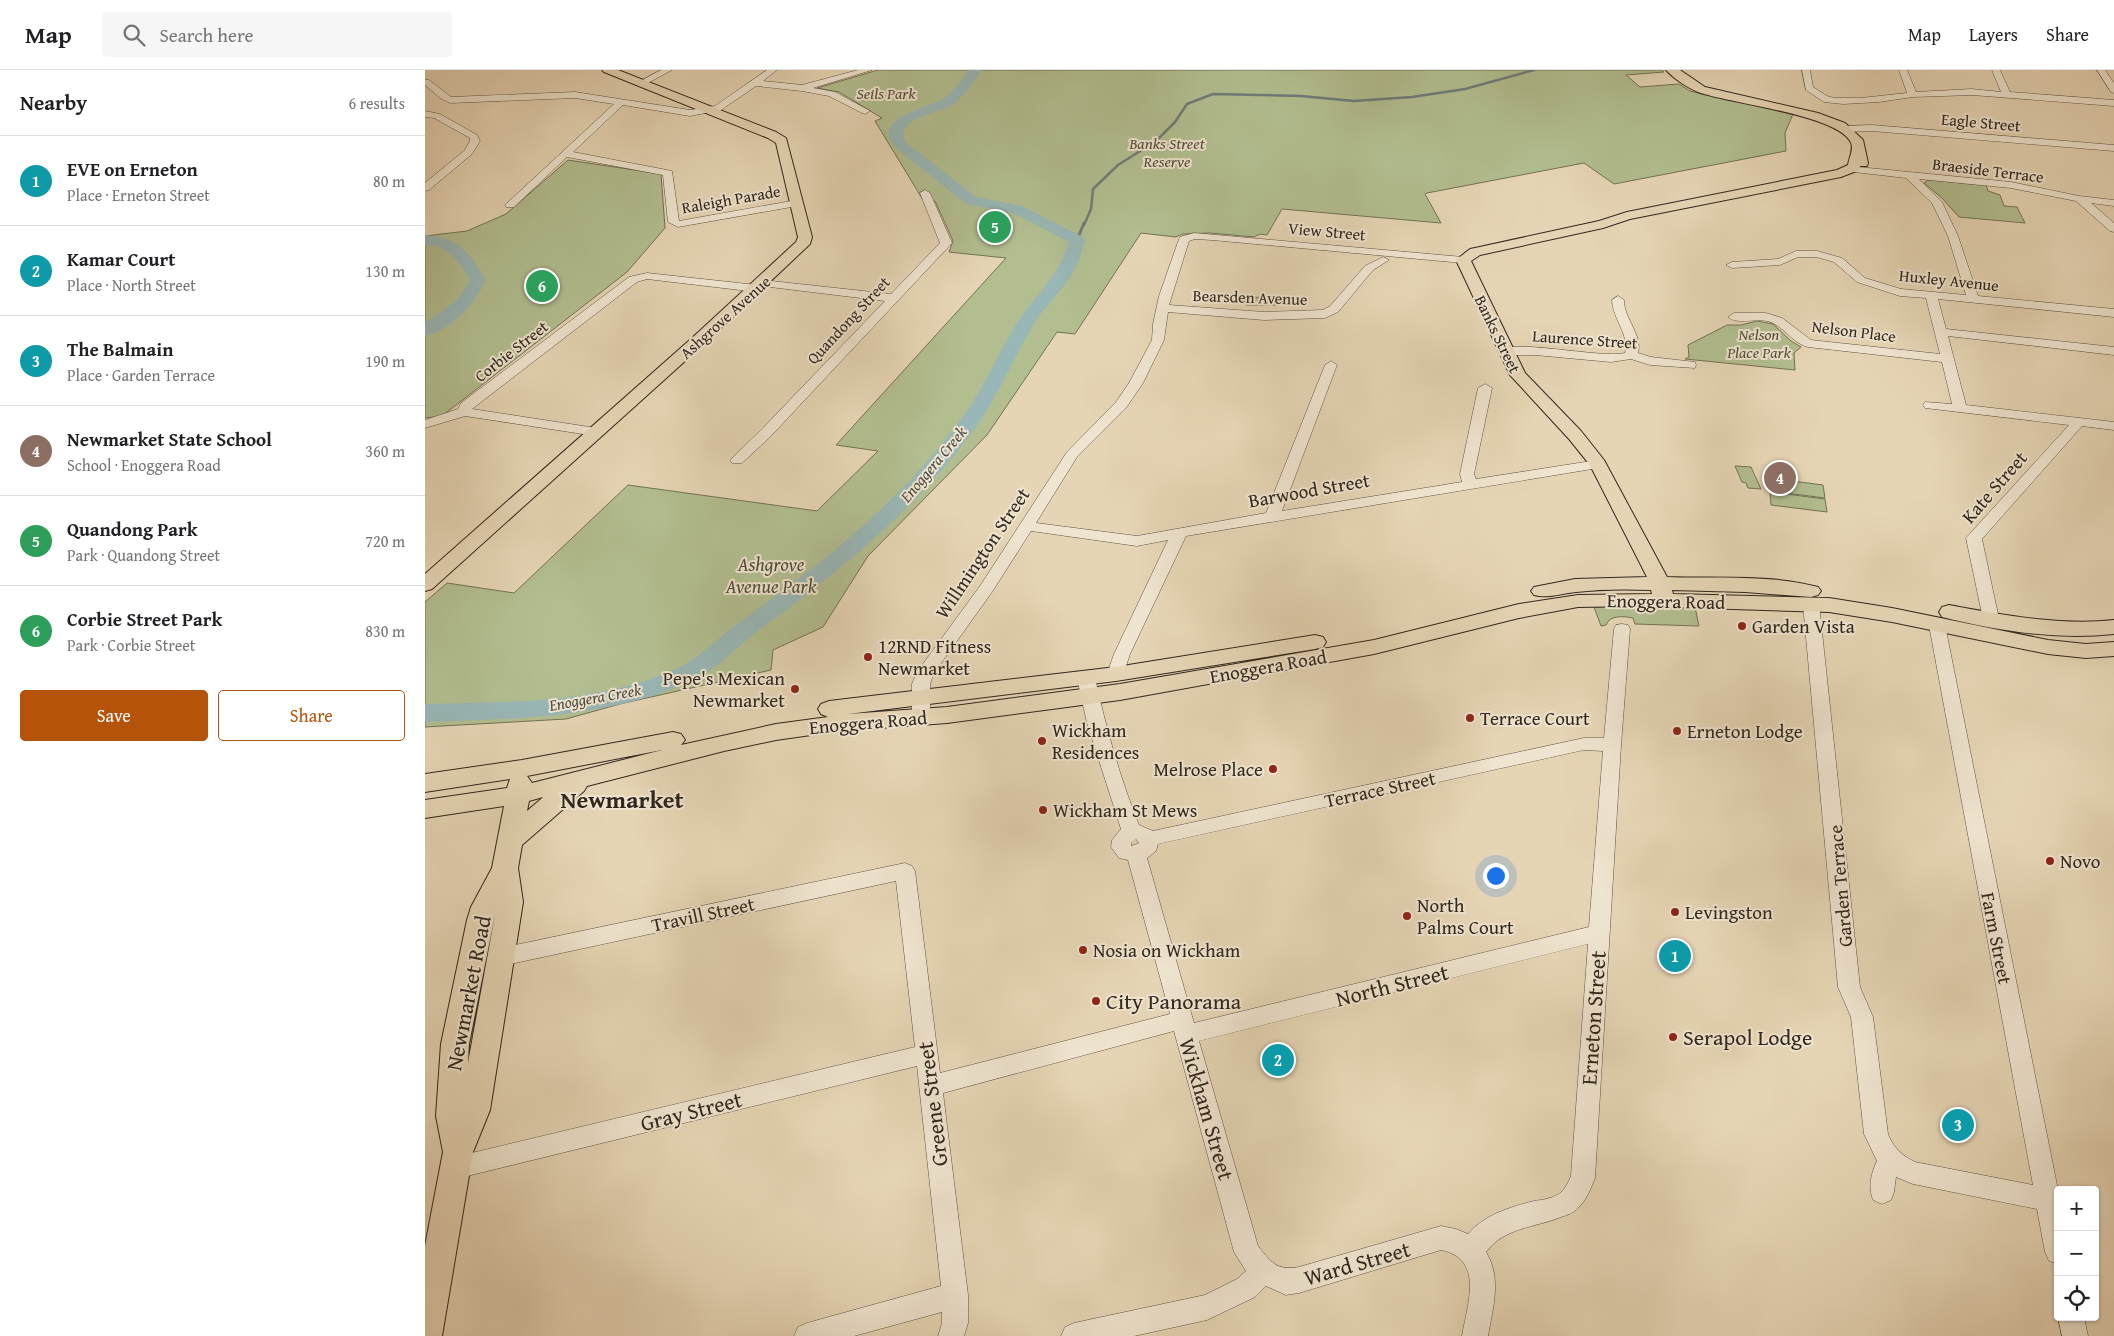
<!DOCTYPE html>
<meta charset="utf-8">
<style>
body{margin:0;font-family:"Gentium Book Plus",serif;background:#f6f6f6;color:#202124}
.controls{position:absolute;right:15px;bottom:15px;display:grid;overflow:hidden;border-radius:5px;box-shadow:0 1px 4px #0004}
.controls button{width:45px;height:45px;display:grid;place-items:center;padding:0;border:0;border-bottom:1px solid #e0e0e0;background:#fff;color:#202124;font:25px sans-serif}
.you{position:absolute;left:1070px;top:805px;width:18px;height:18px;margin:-12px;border:4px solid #fff;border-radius:50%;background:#1a73e8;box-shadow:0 0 0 8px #1a73e833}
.badge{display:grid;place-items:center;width:32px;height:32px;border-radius:50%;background:#b45309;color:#fff;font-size:16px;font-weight:700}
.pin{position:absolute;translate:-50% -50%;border:2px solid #fff;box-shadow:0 1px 5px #0006}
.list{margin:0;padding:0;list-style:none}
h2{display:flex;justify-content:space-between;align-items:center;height:65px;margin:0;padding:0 20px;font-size:21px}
h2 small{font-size:16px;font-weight:400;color:#757577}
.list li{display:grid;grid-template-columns:32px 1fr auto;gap:15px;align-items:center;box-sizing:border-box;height:90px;padding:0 20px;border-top:1px solid #e0e0e0}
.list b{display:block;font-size:19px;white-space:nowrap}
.list p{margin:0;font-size:16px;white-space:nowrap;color:#757577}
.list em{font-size:16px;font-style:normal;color:#757577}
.actions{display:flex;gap:10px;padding:15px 20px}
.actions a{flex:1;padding:11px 0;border:1px solid #b45309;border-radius:5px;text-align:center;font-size:18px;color:#b45309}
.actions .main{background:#b45309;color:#fff}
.icon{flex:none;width:28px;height:28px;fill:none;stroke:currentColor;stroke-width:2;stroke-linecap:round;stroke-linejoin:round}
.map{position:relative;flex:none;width:1689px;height:1266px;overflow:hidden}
header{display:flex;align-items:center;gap:30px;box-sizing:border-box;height:70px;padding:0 25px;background:#fff;border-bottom:1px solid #e0e0e0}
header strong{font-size:24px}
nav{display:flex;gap:28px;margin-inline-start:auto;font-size:18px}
.search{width:350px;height:45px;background:#f6f6f6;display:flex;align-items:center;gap:12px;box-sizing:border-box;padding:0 18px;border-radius:5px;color:#757577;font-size:19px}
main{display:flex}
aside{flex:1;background:#fff}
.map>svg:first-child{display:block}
.green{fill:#b2be90;stroke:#727256}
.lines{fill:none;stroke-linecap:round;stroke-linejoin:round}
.stream-far1{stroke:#6f7d79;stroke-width:2.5}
.stream{stroke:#6f7d79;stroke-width:3}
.river{fill:#99b7b6;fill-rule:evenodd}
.minor-casing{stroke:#5e5243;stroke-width:1}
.major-casing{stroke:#31271d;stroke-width:2}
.minor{fill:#efe4cf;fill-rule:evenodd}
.major{fill:#e6d5b5;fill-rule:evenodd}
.poi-dot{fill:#8f2418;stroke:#efe4cf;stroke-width:2}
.labels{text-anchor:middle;stroke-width:4;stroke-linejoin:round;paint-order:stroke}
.far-park-label{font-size:16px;font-style:italic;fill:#514d3a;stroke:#efe4cf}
.far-street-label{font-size:16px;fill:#31271d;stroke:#efe4cf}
.far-water-label{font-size:16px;font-style:italic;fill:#4b4b43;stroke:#efe4cf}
.street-label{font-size:19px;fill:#31271d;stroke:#efe4cf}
.park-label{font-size:19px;font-style:italic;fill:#514d3a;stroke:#efe4cf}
.poi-label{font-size:19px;fill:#31271d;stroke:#efe4cf;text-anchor:start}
.near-street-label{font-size:22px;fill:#31271d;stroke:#efe4cf}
.near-poi-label{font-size:22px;fill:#31271d;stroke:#efe4cf;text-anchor:start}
.district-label{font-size:24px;font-weight:bold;fill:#31271d;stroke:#efe4cf}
</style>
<header>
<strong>Map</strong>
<div class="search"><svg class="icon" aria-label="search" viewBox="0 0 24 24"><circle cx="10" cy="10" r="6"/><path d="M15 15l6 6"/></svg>Search here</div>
<nav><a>Map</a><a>Layers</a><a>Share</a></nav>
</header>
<main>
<aside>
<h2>Nearby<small>6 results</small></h2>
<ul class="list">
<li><span class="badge" style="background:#0f9aa8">1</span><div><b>EVE on Erneton</b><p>Place · Erneton Street</p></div><em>80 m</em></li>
<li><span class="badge" style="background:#0f9aa8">2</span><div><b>Kamar Court</b><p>Place · North Street</p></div><em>130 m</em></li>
<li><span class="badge" style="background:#0f9aa8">3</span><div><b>The Balmain</b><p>Place · Garden Terrace</p></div><em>190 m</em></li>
<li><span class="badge" style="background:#8d6e63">4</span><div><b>Newmarket State School</b><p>School · Enoggera Road</p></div><em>360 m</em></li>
<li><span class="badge" style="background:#2e9e5b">5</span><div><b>Quandong Park</b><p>Park · Quandong Street</p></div><em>720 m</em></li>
<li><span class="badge" style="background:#2e9e5b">6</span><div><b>Corbie Street Park</b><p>Park · Corbie Street</p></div><em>830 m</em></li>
</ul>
<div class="actions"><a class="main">Save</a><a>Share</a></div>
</aside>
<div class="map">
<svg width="1689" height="1266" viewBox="0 0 1689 1266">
<rect width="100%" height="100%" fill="#e6d5b5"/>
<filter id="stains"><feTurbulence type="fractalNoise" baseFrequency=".004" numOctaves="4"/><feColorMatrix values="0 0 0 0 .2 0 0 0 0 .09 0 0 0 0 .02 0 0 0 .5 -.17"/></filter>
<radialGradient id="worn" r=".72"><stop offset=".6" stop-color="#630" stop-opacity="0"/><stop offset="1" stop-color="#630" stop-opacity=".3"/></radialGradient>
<path class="green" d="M 453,0 L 1237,0 L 1239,2 L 1201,5 L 1215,17 L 1254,14 L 1265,21 L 1368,44 L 1360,63 L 1361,81 L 1189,114 L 1159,93 L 1002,123 L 1000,124 L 1016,153 L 857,139 L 842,165 L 835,164 L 829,167 L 785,163 L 757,164 L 751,167 L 716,163 L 650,264 L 632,262 L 562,365 L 443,486 L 398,557 L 348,580 L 346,600 L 195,634 L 141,649 L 0,657 L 0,532 L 22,513 L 89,523 L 203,415 L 392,441 L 453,381 L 411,375 L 581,188 L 524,182 L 528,171 L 510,131 L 498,130 L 450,51 L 457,48 L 414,22 L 392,18 Z
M 143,90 L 236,104 L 240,158 L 202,202 L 17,346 L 0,348 L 0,166 L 42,161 L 81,144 Z
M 1503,110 L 1561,115 L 1563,121 L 1575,125 L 1579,136 L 1592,137 L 1600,153 L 1534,147 L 1517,128 L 1499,113 Z
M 822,227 L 855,228 L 855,235 L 821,235 Z
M 1332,251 L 1348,254 L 1366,271 L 1376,277 L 1369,283 L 1370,300 L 1260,289 L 1264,287 L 1263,275 L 1302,255 L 1316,255 Z
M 1310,396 L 1326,397 L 1336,419 L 1323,418 L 1321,413 L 1317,412 Z
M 1344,408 L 1398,415 L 1400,428 L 1345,421 Z
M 1345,422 L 1400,429 L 1402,442 L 1346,435 Z
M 1198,536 L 1270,537 L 1274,556 L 1210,554 L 1208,548 C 1198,546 1185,545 1181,555 L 1176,556 L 1169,537 Z"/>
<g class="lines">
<path class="stream-far1" d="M 659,155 L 666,139 L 668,119 L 693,95 L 731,71 L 750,52 L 762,34 L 788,24 L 876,26 L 929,31 L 987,27 L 1040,19 L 1109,0"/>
<path class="stream" d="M 652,170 L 659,153"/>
<path class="river" d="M 544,0 L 557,0 C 551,9 538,27 529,34 C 517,42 464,50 482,73 L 551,127 L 597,136 L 658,167 L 660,170 C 657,180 655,190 650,199 C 639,220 620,235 608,255 C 589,287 576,320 555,351 C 497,435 415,501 333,561 C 311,577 292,600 267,611 C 183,648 90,649 0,652 L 0,634 C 83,632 173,634 251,599 C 276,588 296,564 319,549 C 400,491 481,427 539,345 C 560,316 573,283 592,253 C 612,222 632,210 644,172 L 588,143 L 541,134 L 472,79 C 469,75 465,71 464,66 C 461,45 506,36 518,29 C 528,23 537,9 544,0 Z
M 0,165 C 33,167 45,183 61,210 C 50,234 26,260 0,266 L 0,253 L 32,230 L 45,210 C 34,192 23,176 0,175 Z"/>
<g class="minor-casing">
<path id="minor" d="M 236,0 L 247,0 L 219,15 L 216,16 L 212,13 Z
M 342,0 L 352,0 L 338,11 L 377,15 L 433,0 L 447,0 L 388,18 L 410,22 L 445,41 L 440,44 L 437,43 L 404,26 L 377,21 L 331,16 L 296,40 L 265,46 L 198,35 L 148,82 L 247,101 L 254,151 L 372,130 L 377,133 L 372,136 L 253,157 L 243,152 L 238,105 L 142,87 L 89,137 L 81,137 L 80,135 L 189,34 L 150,28 L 25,33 L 15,28 L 0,15 L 0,10 L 4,10 L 26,27 L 150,22 L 265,40 L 290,36 Z
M 1377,0 L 1385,0 L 1388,17 L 1402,26 L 1409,28 L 1436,28 L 1482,23 L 1474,0 L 1482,0 L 1491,22 L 1547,19 L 1576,22 L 1567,0 L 1575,0 L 1585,22 L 1689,30 L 1689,36 L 1547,25 L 1488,27 L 1454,32 L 1418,34 L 1399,32 L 1381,20 Z
M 1672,0 L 1680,0 L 1689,13 L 1689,23 L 1686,22 Z
M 0,41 L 15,44 L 52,65 L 55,71 L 47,84 L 4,120 L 0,121 L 0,113 L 40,80 L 45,71 L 45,68 L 9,48 L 0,47 Z
M 1447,55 L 1689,75 L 1689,81 L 1447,61 L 1421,62 L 1416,59 L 1421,56 Z
M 1433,97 L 1586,112 L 1654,126 L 1689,130 L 1689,136 L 1666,133 L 1689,153 L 1689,162 L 1685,161 L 1651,131 L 1586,118 L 1494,109 L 1517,132 L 1533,166 L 1553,226 L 1689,239 L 1689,247 L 1513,229 L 1521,259 L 1689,277 L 1689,285 L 1523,266 L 1541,335 L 1689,352 L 1689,360 L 1657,356 L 1557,469 L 1574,549 L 1572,553 L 1566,554 L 1560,553 L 1558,549 L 1541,468 L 1644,355 L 1500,338 L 1498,335 L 1500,332 L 1527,334 L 1517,292 L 1383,277 C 1366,273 1359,255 1342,251 C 1331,248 1311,255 1303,247 L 1309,243 L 1341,243 L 1357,248 L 1386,270 L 1515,284 L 1501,228 L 1475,226 L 1432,212 L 1409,192 L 1391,187 L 1373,187 L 1355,195 L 1307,198 L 1301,195 L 1307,192 L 1353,189 L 1371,181 L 1392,181 L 1417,188 L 1440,208 L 1476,219 L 1541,225 L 1523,166 L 1507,133 L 1481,108 L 1429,102 L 1428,100 Z
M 500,120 L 505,123 L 527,173 L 345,367 L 317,393 L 307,393 L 305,390 L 335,361 L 460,231 L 337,216 L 336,220 L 332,222 L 222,209 L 212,212 L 47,339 L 171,358 L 178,362 L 176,365 L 171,366 L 40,346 L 0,358 L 0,350 L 33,339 L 36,333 L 204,207 L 222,203 L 332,215 L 333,211 L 337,210 L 466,224 L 515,173 L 495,123 Z
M 769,163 L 1038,187 L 1044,190 L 1038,193 L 787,170 L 770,169 L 764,171 L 744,235 L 839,242 L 898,240 L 905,236 L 940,196 L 958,187 L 964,190 L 948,200 L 913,242 L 900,248 L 839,250 L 743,242 L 739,270 L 718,313 L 701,338 L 652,387 L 611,453 L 712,466 L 841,443 L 900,295 L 906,291 L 912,295 L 857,441 L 1037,412 L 1035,404 L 1053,318 L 1060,314 L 1067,318 L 1049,404 L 1051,409 L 1173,390 L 1178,391 L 1180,394 L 1178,397 L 1173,398 L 761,466 L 705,584 L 697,608 L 691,610 L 685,608 L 682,604 L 689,584 L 743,470 L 712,476 L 606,461 L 567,522 L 509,603 L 505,614 L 505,648 L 502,652 L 496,654 L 490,652 L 487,648 L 487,614 L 492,602 L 555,516 L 642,382 L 691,332 L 704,313 L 727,270 L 728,254 L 734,226 L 754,169 L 755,167 Z
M 1193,226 L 1199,230 C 1199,249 1218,265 1213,283 L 1226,287 L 1270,292 L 1271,295 L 1270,298 L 1225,295 L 1206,289 L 1186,292 L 1110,285 L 1081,285 L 1075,281 C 1086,268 1177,289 1200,283 C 1205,265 1187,248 1187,230 Z
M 1386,529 L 1392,530 L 1394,534 L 1435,917 L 1448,947 L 1463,1064 C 1468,1077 1477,1086 1490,1092 L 1608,1115 L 1504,555 L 1506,551 L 1512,550 L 1518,551 L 1520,555 L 1633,1120 L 1633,1194 L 1624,1191 L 1620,1182 L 1612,1139 L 1488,1114 L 1471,1107 L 1469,1122 L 1466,1130 L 1457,1134 L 1448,1130 C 1443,1117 1446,1103 1452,1091 L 1439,1064 L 1426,947 L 1413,917 L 1378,534 L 1380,530 Z
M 1197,554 L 1203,555 L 1205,559 L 1196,675 L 1170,1108 C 1166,1118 1161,1131 1153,1138 C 1149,1143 1142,1145 1136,1147 C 1109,1158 1080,1157 1061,1182 C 1077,1208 1068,1237 1063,1266 L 1037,1266 C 1042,1235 1060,1189 1016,1180 L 874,1223 L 861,1225 L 841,1216 L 830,1227 L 782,1250 L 709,1266 L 636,1266 L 640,1257 L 649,1253 L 780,1225 L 812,1209 L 821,1201 L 809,1182 L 749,961 L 518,1023 L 543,1225 L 543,1253 L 539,1266 L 513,1266 L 517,1253 L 517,1242 L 429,1266 L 369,1266 L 373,1257 L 382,1253 L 516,1216 L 492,996 L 30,1109 L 22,1106 L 18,1098 L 22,1090 L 30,1087 L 490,977 L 471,811 L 76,896 L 69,893 L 65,887 L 69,881 L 76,878 L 480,793 L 487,796 L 490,801 L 515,1003 L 745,944 L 703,790 L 694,788 L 686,777 L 687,770 L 696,759 L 662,653 L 652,608 L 655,604 L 661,602 L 667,604 L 670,608 C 681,658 695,708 714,755 L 728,761 L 1159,668 L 1179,668 L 1189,559 L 1191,555 ZM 1159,680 L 1178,681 L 1164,857 L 769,953 L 722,788 L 731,781 L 733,774 ZM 711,769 L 714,773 L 706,776 L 706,773 ZM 1163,874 L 1146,1106 C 1143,1113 1139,1122 1132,1125 C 1125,1129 1116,1130 1109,1131 C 1085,1137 1059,1145 1043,1164 L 1031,1159 L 1016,1156 L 874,1197 C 851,1201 846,1192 833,1176 L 774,971 Z
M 1633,1247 L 1659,1247 L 1663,1266 L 1637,1266 Z"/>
</g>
<g class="major-casing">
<path id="major" d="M 177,0 L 193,0 L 351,62 L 361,68 L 387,167 L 385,174 L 279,274 L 7,519 L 0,521 L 0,504 L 267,268 L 371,172 L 373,167 L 351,73 L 343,68 L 179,2 Z
M 1241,0 L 1255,0 L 1280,17 L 1393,43 L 1420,53 L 1438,70 L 1443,93 L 1442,96 L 1435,96 L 1434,100 L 1416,107 L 1205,149 L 1178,158 L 1055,185 L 1046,191 L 1100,303 L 1156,361 L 1179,390 L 1242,507 C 1290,509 1346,504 1393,517 L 1396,521 L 1393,525 L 1386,527 L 1320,522 L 1247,520 L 1248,524 L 1404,528 L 1467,538 L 1623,570 L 1661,574 L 1689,572 L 1689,586 L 1661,588 L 1623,584 L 1467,552 L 1404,542 L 1214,536 L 1153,537 L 1094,548 L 949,584 L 695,630 L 522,653 L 414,661 L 351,670 L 299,681 L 162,716 L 159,721 L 97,775 L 93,798 L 98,832 L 65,1040 L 48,1082 L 17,1266 L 0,1266 L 0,1176 L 18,1082 L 11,1046 L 16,974 L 42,850 L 46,837 L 67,798 L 79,736 L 0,748 L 0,730 L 82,718 L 85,709 L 0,722 L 0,704 L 97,690 L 248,662 L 256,664 L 260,670 L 256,675 L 351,654 L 403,647 L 396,644 L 393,639 L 396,634 L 404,631 L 691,597 L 890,565 L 898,567 L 901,572 L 898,577 L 890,579 L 691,611 L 423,644 L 522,637 L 695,614 L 949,570 L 1094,534 L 1153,525 L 1227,524 L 1226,520 C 1201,519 1176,519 1151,522 C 1138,523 1122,529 1109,525 L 1106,521 L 1109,517 L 1150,509 L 1222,507 L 1165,395 L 1144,369 L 1085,305 L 1031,190 L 1045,179 L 1050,178 L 1174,151 L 1202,142 L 1412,100 L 1423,95 C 1424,88 1429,79 1426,73 C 1415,45 1302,33 1273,22 C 1263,18 1248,8 1241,0 ZM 237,680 L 107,713 L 102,706 ZM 118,727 L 116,729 L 102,741 L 104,731 ZM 70,845 L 43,993 L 44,974 Z
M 1524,535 C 1579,545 1633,556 1689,550 L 1689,564 C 1632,570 1572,561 1517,547 L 1514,542 L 1517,537 Z"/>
</g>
<use href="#minor" class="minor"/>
<use href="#major" class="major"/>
</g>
<g class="poi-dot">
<circle cx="1317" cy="556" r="5"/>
<circle cx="443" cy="587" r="5"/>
<circle cx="370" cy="619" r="5"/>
<circle cx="1045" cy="648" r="5"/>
<circle cx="1252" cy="661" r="5"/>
<circle cx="617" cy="671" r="5"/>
<circle cx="848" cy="699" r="5"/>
<circle cx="618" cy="740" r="5"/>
<circle cx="1625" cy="791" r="5"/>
<circle cx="1250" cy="842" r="5"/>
<circle cx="982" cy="846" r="5"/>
<circle cx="658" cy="880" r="5"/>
<circle cx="671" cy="931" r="5"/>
<circle cx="1248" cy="967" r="5"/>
</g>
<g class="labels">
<g class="far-park-label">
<text x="461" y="29">Seils Park</text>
<text x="742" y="79">Banks Street<tspan x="742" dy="18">Reserve</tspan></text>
<text x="1334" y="270">Nelson<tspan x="1334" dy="18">Place Park</tspan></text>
</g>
<g class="far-street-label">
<text transform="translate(1556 52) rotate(5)" y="6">Eagle Street</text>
<text transform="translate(1563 100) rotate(7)" y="6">Braeside Terrace</text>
<text transform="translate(306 129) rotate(-10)" y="6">Raleigh Parade</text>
<text transform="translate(902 161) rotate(5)" y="6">View Street</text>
<text transform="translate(1524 210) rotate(6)" y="6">Huxley Avenue</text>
<text transform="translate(825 227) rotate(2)" y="6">Bearsden Avenue</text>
<text transform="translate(300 247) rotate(-42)" y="6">Ashgrove Avenue</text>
<text transform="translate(423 250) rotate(-47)" y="6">Quandong Street</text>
<text transform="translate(1429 261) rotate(7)" y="6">Nelson Place</text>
<text transform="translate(1073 264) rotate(64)" y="6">Banks Street</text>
<text transform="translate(1160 269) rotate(4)" y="6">Laurence Street</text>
<text transform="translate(86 281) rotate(-38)" y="6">Corbie Street</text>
</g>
<g class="far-water-label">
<text transform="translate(508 394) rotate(-50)" y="6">Enoggera Creek</text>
<text transform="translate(170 627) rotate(-10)" y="6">Enoggera Creek</text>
</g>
<g class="street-label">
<text transform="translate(1569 417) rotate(-49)" y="7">Kate Street</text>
<text transform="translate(884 420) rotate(-10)" y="7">Barwood Street</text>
<text transform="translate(557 483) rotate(-56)" y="7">Willmington Street</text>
<text transform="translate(1241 531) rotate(1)" y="7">Enoggera Road</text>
<text transform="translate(843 596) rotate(-10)" y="7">Enoggera Road</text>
<text transform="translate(443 652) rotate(-5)" y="7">Enoggera Road</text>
<text transform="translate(955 719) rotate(-12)" y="7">Terrace Street</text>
<text transform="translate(1415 816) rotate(-95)" y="7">Garden Terrace</text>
<text transform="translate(278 844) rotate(-12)" y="7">Travill Street</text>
<text transform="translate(1572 868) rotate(79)" y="7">Farm Street</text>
</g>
<g class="park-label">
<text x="346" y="501">Ashgrove<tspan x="346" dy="22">Avenue Park</tspan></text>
</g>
<g class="poi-label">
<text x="1327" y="563">Garden Vista</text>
<text x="453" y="583">12RND Fitness<tspan x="453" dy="22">Newmarket</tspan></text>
<text x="360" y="615" text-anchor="end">Pepe's Mexican<tspan x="360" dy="22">Newmarket</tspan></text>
<text x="1055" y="655">Terrace Court</text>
<text x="627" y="667">Wickham<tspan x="627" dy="22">Residences</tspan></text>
<text x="1262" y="668">Erneton Lodge</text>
<text x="838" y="706" text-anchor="end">Melrose Place</text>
<text x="628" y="747">Wickham St Mews</text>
<text x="1635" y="798">Novo</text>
<text x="992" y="842">North<tspan x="992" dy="22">Palms Court</tspan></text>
<text x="1260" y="849">Levingston</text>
<text x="668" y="887">Nosia on Wickham</text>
</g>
<g class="near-street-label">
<text transform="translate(967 915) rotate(-14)" y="8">North Street</text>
<text transform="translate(43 923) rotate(-79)" y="8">Newmarket Road</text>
<text transform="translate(1168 948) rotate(-86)" y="8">Erneton Street</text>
<text transform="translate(507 1034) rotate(-97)" y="8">Greene Street</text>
<text transform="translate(782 1039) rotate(74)" y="8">Wickham Street</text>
<text transform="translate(266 1041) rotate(-14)" y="8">Gray Street</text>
<text transform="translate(932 1193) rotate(-16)" y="8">Ward Street</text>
</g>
<g class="near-poi-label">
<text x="681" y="939">City Panorama</text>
<text x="1258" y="975">Serapol Lodge</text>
</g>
<g class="district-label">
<text x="197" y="738">Newmarket</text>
</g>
</g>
<rect width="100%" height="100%" filter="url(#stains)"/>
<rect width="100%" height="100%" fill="url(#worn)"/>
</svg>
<div class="controls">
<button>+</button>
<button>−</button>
<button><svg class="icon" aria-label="locate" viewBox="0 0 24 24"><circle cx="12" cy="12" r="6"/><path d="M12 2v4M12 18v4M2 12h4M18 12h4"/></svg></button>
</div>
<div class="you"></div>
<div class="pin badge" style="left:1250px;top:886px;background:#0f9aa8">1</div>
<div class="pin badge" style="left:853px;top:990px;background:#0f9aa8">2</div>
<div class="pin badge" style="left:1533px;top:1055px;background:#0f9aa8">3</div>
<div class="pin badge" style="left:1355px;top:408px;background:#8d6e63">4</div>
<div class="pin badge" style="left:570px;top:157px;background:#2e9e5b">5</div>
<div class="pin badge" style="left:117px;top:216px;background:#2e9e5b">6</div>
</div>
</main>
